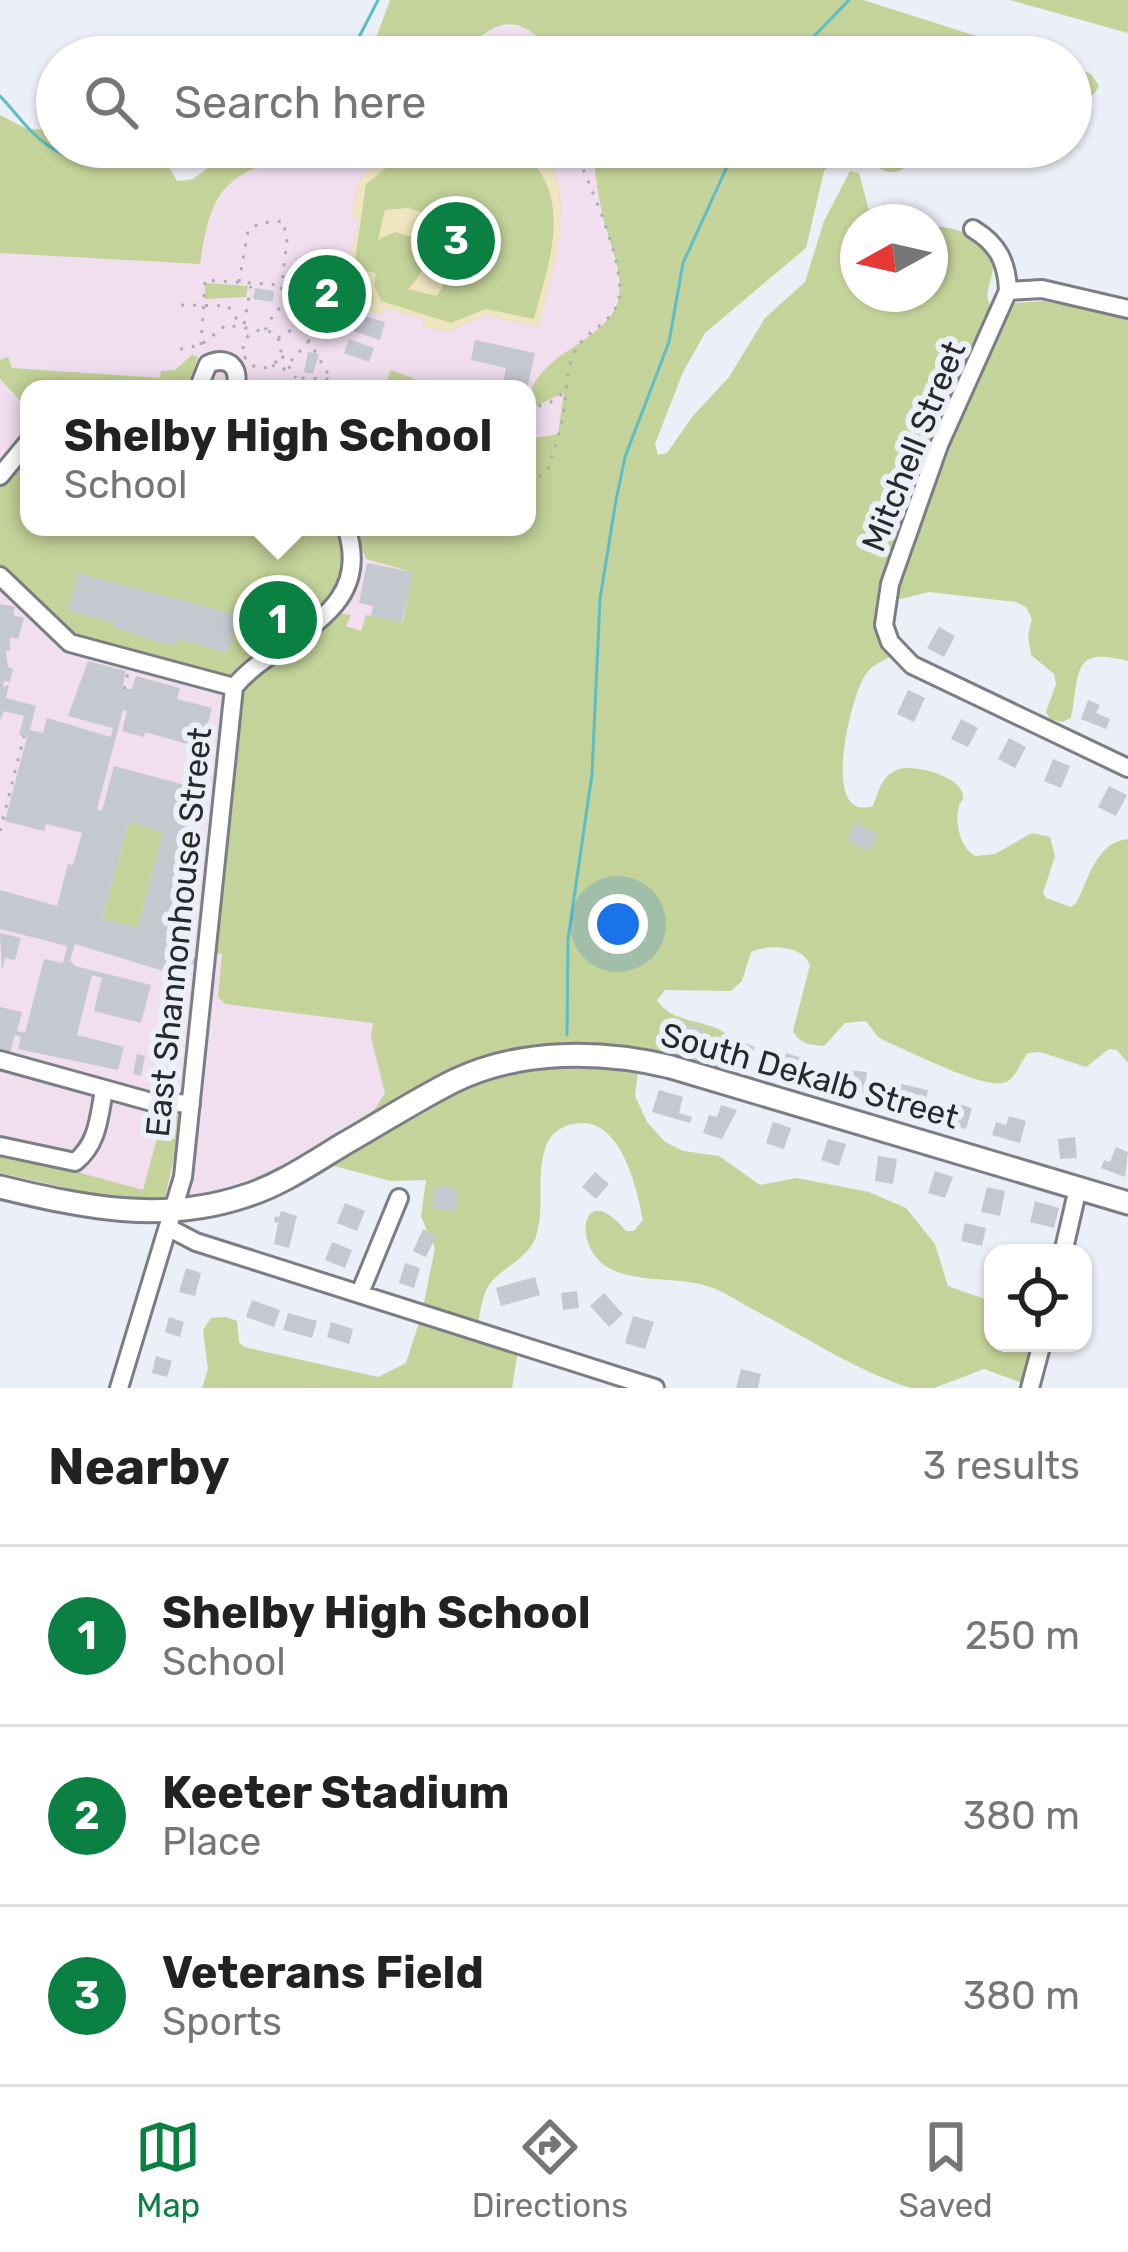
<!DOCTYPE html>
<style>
body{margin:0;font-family:Rubik,sans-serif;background:#f6f6f6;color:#222}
.controls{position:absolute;right:36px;bottom:36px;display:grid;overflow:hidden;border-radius:24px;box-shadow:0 3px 9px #0004}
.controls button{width:108px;height:108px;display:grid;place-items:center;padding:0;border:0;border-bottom:3px solid #e0e0e0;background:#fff;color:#222;font:60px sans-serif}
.compass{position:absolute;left:840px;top:204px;width:108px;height:108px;border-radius:50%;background:#fff;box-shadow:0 3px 9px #0004;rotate:262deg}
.you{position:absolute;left:618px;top:924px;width:42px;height:42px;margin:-30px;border:9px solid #fff;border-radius:50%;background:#1a73e8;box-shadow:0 0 0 18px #1a73e833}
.badge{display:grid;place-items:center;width:78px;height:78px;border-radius:50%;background:#0b8043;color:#fff;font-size:39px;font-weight:700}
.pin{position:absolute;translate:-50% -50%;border:6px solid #fff;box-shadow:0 3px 12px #0006}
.popup{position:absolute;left:20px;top:380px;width:516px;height:156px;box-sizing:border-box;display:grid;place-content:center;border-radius:24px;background:#fff;filter:drop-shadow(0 3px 9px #0005);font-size:39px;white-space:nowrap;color:#767676}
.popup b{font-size:45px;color:#222}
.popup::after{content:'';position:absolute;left:50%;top:100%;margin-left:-24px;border:24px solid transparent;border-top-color:#fff}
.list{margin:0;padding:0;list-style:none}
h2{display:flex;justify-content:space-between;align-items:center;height:156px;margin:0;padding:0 48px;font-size:51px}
h2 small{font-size:39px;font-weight:400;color:#767676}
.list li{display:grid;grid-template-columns:78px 1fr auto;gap:36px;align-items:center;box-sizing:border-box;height:180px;padding:0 48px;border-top:3px solid #e0e0e0}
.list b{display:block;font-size:45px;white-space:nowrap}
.list p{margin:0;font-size:39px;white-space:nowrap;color:#767676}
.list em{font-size:39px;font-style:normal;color:#767676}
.icon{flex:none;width:66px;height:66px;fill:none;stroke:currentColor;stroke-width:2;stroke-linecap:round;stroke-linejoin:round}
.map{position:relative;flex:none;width:1128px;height:1388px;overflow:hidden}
.search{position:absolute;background:#fff;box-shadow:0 3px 9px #0004;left:36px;right:36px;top:36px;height:132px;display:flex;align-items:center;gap:30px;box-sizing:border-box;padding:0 42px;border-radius:66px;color:#767676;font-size:45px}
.sheet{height:696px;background:#fff}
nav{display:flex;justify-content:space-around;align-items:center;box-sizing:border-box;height:168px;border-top:3px solid #e0e0e0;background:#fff;font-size:33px;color:#767676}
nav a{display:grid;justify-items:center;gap:6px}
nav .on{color:#0b8043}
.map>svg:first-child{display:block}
.education{fill:#f1deef}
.green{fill:#c4d399}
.sand{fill:#efe5c0;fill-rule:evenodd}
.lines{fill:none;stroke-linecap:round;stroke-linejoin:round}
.stream{stroke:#5cbdc6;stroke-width:3}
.building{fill:#c4c8cf;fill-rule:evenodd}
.minor-casing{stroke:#7a7e85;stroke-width:22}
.major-casing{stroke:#7a7e85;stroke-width:27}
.path{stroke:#aaadb3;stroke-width:3;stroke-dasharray:3 9;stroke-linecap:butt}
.minor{stroke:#fff;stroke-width:16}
.major{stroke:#fff;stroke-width:21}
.labels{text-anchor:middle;stroke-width:12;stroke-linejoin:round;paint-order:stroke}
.street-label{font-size:33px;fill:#27292b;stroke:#ebeff7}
</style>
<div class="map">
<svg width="1128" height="1388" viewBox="0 0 1128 1388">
<rect width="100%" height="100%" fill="#ebeff7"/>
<path class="education" d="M 498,26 L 523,27 L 542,37 L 553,57 L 415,57 L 425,41 L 434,37 L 468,40 L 486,35 Z
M 332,147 L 592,147 L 601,209 L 621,290 L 558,434 L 527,439 L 527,389 L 29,389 L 29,527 L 527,527 L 542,512 L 389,1100 L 281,1168 L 212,1192 L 159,1200 L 107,1197 L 0,1173 L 0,253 L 200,264 L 206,220 L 232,178 L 277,161 L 317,156 Z"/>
<path class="green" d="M 390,0 L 863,0 L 1042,57 L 553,57 C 542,38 524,19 499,26 C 489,29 484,37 473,38 C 444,43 433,25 415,57 L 369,57 Z
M 1010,0 L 1128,0 L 1128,33 Z
M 1071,66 L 1091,74 L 1099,86 L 1093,95 L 1071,104 Z
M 0,115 L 27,129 L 57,130 L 57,147 L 167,147 L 167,164 L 177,181 L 193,179 L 236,147 L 332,147 C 313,158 297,156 277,161 C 217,176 208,208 200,264 L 0,253 Z
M 395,147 C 427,147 458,147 489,147 C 500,147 516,144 527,147 C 588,164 549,286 538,327 L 486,315 L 447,332 L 423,326 L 424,318 L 383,308 L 381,315 L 348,304 L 336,286 L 343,254 L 350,255 L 359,219 L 352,216 L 359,180 Z
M 592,147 L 917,147 L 917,155 C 894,184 883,172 859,152 L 839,153 L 824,171 L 806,248 L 705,333 L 683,372 L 655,444 L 658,455 L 667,453 L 692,417 L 729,377 L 765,318 L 805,282 L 824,221 L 850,171 L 859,173 L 870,214 L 876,222 L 858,222 L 858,294 L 930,294 L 930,226 C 952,226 994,237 993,266 C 993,282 983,290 990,305 L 1043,301 L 1128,318 L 1128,661 C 1071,646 1080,672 1071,718 L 1062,722 L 1050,719 L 1046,712 L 1056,684 L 1054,674 L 1031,655 L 1028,635 L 1032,619 L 1026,607 L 1016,602 L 929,592 L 884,603 L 895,655 C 882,661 871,665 864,677 C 851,698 819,823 873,806 C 879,790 882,775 899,769 C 915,764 965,777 963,798 C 963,801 959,803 959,806 C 954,822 961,850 976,856 L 995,854 L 1032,833 L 1050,837 L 1055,856 L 1043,893 L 1046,898 L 1071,907 L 1077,902 C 1089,877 1097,842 1128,839 L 1128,1063 L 1117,1050 L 1109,1049 L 1086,1067 L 1040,1052 L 1028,1053 C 1021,1061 1016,1078 1006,1082 C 986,1091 912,1052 889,1043 L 878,1037 L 866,1021 L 845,1023 L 824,1046 C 810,1045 800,1044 793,1031 L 810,965 C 802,945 768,944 751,952 L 742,981 L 731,991 L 665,990 L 657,1000 C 674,1028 717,1016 735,1043 L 731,1070 L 641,1047 L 635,1096 L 647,1122 L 665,1142 L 683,1151 L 719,1156 L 760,1185 L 797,1178 L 869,1192 L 906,1208 L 935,1244 L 948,1286 L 993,1302 L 993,1343 L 1035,1343 L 1025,1384 L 984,1369 L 934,1388 L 911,1388 C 856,1371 803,1335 752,1309 C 739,1302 725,1292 710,1287 C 680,1276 638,1284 609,1268 C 571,1248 581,1176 626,1231 L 634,1231 L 643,1220 C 637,1187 620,1113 573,1124 C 560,1127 550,1134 546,1146 C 535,1175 546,1210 535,1239 C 527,1259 501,1268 489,1285 C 481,1297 480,1316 477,1330 L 519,1344 L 512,1388 L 202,1388 L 208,1369 L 203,1330 L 211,1318 L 226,1317 L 237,1321 L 239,1342 L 244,1347 L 378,1377 L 406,1363 L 422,1313 L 435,1248 L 421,1217 L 426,1180 L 391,1181 L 334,1166 L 323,1143 L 375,1109 L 385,1093 L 371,1037 L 373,1023 L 225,1004 L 218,997 L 222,954 L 216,953 L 242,696 L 248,679 L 337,613 L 351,615 L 346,626 L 361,631 L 366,615 L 403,622 L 412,572 L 366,559 L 355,527 L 527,527 L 527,439 L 558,434 L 564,393 L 527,410 C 530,349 610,346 619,296 C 623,272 607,237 602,213 C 597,191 595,169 592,147 Z
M 205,283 L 248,286 L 246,297 L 205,299 Z
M 192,355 L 198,357 L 191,377 L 178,389 L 29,389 L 29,410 L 0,379 L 0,360 L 8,357 L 12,368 L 160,378 L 161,371 L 175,370 Z
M 391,370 L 441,389 L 383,389 Z
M 29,441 L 29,527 L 346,527 L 346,585 L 234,687 L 83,648 L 0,576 L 0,476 Z
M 129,822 L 163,832 L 138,928 L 102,919 Z
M 156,1109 L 175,1113 L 182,1122 L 165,1197 L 107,1197 L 0,1173 L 0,1151 L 143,1190 L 158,1134 L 150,1126 Z"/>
<path class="sand" d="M 395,147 L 399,147 L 396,160 L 366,184 L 355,260 L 366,271 L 376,273 L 374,285 L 381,301 L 451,323 L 486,309 L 534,319 C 550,259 577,188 514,147 C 593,147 550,285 538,327 L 486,315 L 447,332 L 423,326 L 424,318 L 383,308 L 381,315 L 348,304 L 336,286 L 343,254 L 350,255 L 359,219 L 352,216 L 359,180 ZM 349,267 L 364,272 L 365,283 L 372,286 L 373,302 L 354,299 L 345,287 Z
M 408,208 C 452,219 462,259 437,296 L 408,289 C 421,278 431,255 423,240 L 395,232 L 378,240 L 385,210 Z"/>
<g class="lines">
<path class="stream" d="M 342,57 L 355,45 L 378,0
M 794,57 L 849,0
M 0,96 C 11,107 20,120 31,131 C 75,176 129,169 181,147
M 567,1035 L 568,939 L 592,774 L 600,599 L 616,500 L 625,457 L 669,342 L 683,263 L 736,147"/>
</g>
<path class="building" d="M 324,248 L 345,253 L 337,291 L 351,312 L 385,322 L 380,340 L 331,324 L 324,328 L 321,322 L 317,324 L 308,311 L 312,308 L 308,302 L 315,297 Z
M 255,288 L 274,291 L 273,302 L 253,299 Z
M 349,339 L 374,348 L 369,362 L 344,353 Z
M 475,340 L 535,353 L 527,389 L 502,389 L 506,368 L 471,360 Z
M 308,352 L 319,354 L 313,374 L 304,372 Z
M 367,563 L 413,572 L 402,622 L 371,616 L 373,606 L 359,603 Z
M 78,573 L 238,615 L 228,653 L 179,639 L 177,645 L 160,643 L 113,627 L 114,622 L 68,611 Z
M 0,604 L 15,607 L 13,615 L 24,618 L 18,639 L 10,637 L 10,651 L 6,651 L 8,667 L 13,669 L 10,682 L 4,681 L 3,687 L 9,684 L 6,698 L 36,706 L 30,730 L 43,733 L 47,718 L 111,737 L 113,728 L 68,716 L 88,661 L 126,671 L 122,688 L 132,689 L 136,676 L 180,688 L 177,699 L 212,708 L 201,748 L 145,732 L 144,737 L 122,731 L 127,711 L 123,710 L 97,809 L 102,811 L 114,766 L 196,788 L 184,833 L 200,838 L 171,951 L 197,958 L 195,965 L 173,960 L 170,973 L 75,944 L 70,960 L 75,966 L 151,985 L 141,1023 L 94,1011 L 102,978 L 92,975 L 77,1035 L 124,1047 L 118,1070 L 18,1049 L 21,1037 L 15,1035 L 10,1052 L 0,1049 L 0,1007 L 22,1012 L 17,1031 L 25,1033 L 44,959 L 63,963 L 67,946 L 0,929 L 0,890 L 57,906 L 68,864 L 73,865 L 82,833 L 46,824 L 44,831 L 5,821 L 27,737 L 19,735 L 24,716 L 4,711 L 0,720 ZM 129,822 L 163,832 L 138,928 L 102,919 Z
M 939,627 L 955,636 L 944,657 L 927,648 Z
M 908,690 L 925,698 L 914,722 L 897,714 Z
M 1088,700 L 1100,705 L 1096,713 L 1110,719 L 1106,729 L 1081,719 Z
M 961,719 L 978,728 L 968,747 L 951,739 Z
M 1009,738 L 1026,747 L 1015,768 L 998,759 Z
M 1053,759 L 1070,766 L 1061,788 L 1044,781 Z
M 1109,786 L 1127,795 L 1116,816 L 1098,807 Z
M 856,823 L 878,834 L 869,852 L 847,840 Z
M 0,933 L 21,938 L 15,960 L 5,958 L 2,971 Z
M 687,1024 L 704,1029 L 698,1051 L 680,1046 Z
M 742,1042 L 755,1047 L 748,1064 L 735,1060 Z
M 786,1053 L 811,1061 L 805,1081 L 780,1073 Z
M 137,1054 L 145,1056 L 141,1076 L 133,1074 Z
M 846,1070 L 867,1072 L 865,1085 L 871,1086 L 870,1097 L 843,1094 Z
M 901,1084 L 928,1090 L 923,1115 L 896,1110 Z
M 659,1090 L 683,1097 L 679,1113 L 692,1117 L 690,1123 L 652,1112 Z
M 949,1101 L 972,1108 L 966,1129 L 942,1122 Z
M 721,1105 L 737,1110 L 722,1139 L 703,1133 L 709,1115 L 717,1117 Z
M 1009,1116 L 1026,1121 L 1020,1143 L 992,1135 L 996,1122 L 1006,1125 Z
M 773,1122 L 791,1128 L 784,1149 L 766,1143 Z
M 1075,1137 L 1077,1158 L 1060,1159 L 1058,1139 Z
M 828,1139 L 846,1144 L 839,1166 L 821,1160 Z
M 1116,1147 L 1128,1152 L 1125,1177 L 1101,1168 L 1104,1160 L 1110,1162 Z
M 878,1156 L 897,1159 L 893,1184 L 875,1181 Z
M 935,1171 L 953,1177 L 945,1198 L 928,1193 Z
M 595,1172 L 609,1184 L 596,1199 L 582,1187 Z
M 434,1187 L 458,1189 L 456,1211 L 432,1208 Z
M 987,1187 L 1005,1191 L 1000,1216 L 981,1212 Z
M 1035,1201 L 1059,1208 L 1054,1228 L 1030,1222 Z
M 345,1203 L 365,1211 L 357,1231 L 337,1223 Z
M 281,1211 L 297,1216 L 289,1248 L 274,1244 L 278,1223 L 274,1222 L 275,1216 L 279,1217 Z
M 965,1223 L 986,1228 L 982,1246 L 961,1241 Z
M 423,1229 L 436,1236 L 426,1257 L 413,1251 Z
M 332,1242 L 352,1250 L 345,1268 L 325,1260 Z
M 405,1263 L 420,1268 L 414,1288 L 399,1283 Z
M 186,1268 L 201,1273 L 195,1296 L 179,1292 Z
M 535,1277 L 540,1295 L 501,1306 L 496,1288 Z
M 577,1291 L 579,1308 L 563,1310 L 561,1293 Z
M 604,1293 L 623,1314 L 609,1327 L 590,1306 Z
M 252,1300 L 280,1310 L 274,1327 L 246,1317 Z
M 288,1313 L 317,1321 L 312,1338 L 283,1330 Z
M 633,1316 L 654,1322 L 645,1349 L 625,1343 Z
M 169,1317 L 184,1322 L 180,1337 L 165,1332 Z
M 331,1322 L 353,1329 L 349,1344 L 327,1337 Z
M 156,1356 L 172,1361 L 167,1377 L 152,1373 Z
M 741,1369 L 761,1374 L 758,1388 L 736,1388 Z"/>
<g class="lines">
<g class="minor-casing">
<path id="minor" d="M 973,229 C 998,244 1007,262 1008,291
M 1128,309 L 1042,289 L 1008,291 L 939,445 L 890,584 L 884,625 L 890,642 L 912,665 L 1128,768
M 198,389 L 208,364 C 229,355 241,368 235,389
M 0,476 L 29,441
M 0,576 L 70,643 L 234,687
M 0,1060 L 148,1101 L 191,1104
M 0,1146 L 75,1162 C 98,1144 99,1117 104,1090
M 169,1228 L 196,1242 L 655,1388
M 1063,1253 L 1078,1188
M 360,1293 L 399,1198
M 119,1388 L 183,1177 L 234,687 C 277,635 377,617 346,527
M 1030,1388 L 1042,1343"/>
</g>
<g class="major-casing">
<path id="major" d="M 0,1187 C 82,1207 162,1224 245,1196 C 280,1185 311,1164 342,1145 C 379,1124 416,1100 454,1081 C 520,1049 601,1050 671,1067 L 1128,1203"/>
</g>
<path class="path" d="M 239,282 L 248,231 L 260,223 L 283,221 L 287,239 L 281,293 L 331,379 L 300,378 L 285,389
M 181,305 L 228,306 L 240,324
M 244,324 L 251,286
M243 349a19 19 0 1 1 38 0a19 19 0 1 1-38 0Z
M 265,330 L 275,312 L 284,305
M 278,338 L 312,318
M 201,345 L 205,280 L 281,285
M 180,349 L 201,345 L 226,325 L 253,329
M 282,356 L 296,378
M 272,365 L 283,370 L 308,342
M 473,388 L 474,389
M 527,410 L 551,402 L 563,393
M 527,480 L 542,476 L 548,469 C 553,452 560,434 563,416 C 567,395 565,373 574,353 C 583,332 608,326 617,305 C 631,273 587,178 573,147
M 124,689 L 128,673
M 0,831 L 24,736"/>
<use href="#minor" class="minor"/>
<use href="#major" class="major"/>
</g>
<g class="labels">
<g class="street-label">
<text transform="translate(913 446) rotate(-68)" y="12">Mitchell Street</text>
<text transform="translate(178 932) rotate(-84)" y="12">East Shannonhouse Street</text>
<text transform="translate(810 1075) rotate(16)" y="12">South Dekalb Street</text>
</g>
</g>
</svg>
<div class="controls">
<button><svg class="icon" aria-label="locate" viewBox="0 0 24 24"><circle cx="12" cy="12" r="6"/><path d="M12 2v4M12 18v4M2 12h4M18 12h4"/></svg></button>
</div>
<svg class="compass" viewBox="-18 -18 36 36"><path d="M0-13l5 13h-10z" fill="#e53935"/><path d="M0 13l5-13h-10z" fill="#767676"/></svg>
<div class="you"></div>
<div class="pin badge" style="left:278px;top:620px">1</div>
<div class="popup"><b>Shelby High School</b>School</div>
<div class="pin badge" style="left:327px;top:294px">2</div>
<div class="pin badge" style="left:456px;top:241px">3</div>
<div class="search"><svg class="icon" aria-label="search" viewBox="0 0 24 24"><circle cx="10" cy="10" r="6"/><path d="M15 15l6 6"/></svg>Search here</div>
</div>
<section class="sheet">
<h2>Nearby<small>3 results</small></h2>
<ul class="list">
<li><span class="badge">1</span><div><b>Shelby High School</b><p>School</p></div><em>250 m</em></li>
<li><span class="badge">2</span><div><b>Keeter Stadium</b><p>Place</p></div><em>380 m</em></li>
<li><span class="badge">3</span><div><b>Veterans Field</b><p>Sports</p></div><em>380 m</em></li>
</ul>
</section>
<nav>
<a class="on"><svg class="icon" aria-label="map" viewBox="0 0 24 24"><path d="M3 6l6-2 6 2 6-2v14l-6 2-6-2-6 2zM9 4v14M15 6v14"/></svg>Map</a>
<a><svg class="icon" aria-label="directions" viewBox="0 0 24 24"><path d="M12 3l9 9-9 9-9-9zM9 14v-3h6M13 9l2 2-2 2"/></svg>Directions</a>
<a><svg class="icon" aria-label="saved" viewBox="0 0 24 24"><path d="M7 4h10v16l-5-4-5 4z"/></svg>Saved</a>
</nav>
